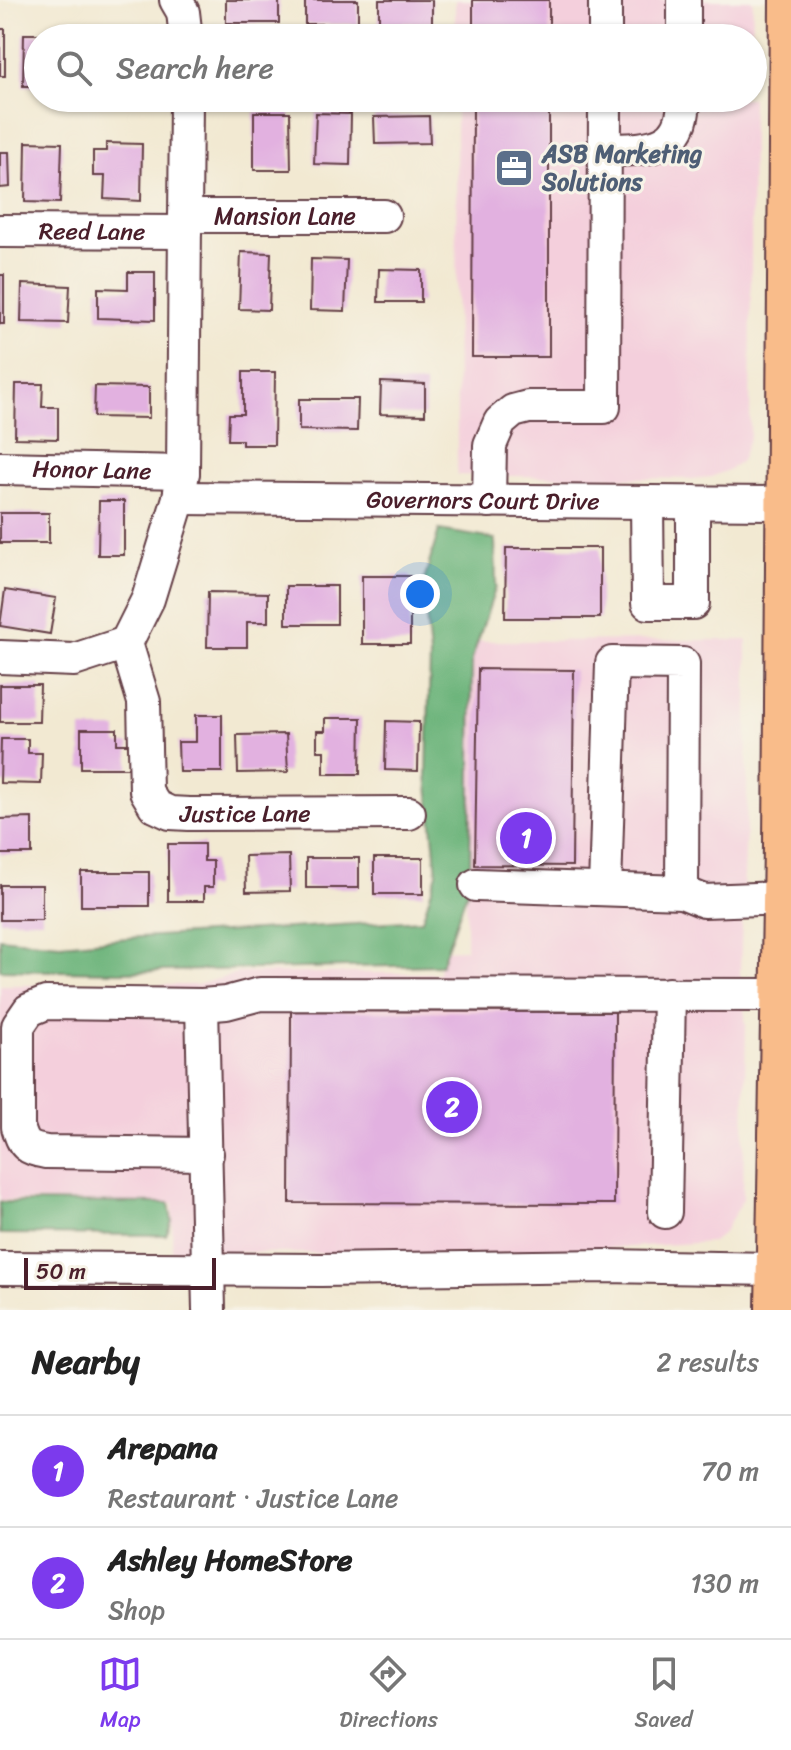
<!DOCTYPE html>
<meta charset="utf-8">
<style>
body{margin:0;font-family:Sriracha,sans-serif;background:#f6f6f6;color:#222}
.scale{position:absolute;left:24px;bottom:20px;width:192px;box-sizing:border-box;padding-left:8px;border:4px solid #4a1f2b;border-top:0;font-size:22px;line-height:28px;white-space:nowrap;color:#4a1f2b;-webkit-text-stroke:6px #f7f3e8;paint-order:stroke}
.you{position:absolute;left:420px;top:594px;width:28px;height:28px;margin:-20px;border:6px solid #fff;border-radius:50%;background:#1a73e8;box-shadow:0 0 0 12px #1a73e833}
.badge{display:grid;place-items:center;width:52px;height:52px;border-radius:50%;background:#7c3aed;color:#fff;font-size:26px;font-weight:700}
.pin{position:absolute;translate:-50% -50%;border:4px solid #fff;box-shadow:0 2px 8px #0006}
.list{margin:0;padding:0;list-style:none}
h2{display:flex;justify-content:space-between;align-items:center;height:104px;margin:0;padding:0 32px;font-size:34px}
h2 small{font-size:26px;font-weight:400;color:#767676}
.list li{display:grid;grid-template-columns:52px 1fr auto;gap:24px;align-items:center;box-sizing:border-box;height:112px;padding:0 32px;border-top:2px solid #e0e0e0}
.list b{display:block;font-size:30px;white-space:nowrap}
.list p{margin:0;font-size:26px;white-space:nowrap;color:#767676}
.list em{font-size:26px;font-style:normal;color:#767676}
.icon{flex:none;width:44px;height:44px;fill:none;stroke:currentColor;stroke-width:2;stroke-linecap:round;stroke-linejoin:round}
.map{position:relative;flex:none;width:791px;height:1310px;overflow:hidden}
.search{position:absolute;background:#fff;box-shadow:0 2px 6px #0004;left:24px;right:24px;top:24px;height:88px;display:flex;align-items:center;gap:20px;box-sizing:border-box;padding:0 28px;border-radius:44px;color:#767676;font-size:30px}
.sheet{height:328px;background:#fff}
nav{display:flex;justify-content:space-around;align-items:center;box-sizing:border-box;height:112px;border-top:2px solid #e0e0e0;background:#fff;font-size:22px;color:#767676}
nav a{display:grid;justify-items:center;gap:4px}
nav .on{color:#7c3aed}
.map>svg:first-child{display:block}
.built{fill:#f4cfdc}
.forest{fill:#6cb47a;stroke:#5b6a52;stroke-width:2}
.building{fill:#e2b1e0}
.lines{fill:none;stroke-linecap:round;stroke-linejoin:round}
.minor-casing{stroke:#633d44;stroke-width:36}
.major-casing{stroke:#633d44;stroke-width:44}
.minor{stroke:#fff;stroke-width:32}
.major{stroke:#f9bc8a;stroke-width:40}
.labels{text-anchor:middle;stroke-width:6;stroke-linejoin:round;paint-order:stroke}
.service-label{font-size:24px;font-weight:bold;fill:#4e5e75;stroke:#f7f3e8;text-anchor:start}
.street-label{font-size:24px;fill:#4a1f2b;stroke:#f7f3e8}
</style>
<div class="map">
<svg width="791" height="1310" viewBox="0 0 791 1310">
<rect width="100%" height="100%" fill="#f7f3e8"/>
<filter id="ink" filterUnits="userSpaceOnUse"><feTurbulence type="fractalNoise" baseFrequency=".0125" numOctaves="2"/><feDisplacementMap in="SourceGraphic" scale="16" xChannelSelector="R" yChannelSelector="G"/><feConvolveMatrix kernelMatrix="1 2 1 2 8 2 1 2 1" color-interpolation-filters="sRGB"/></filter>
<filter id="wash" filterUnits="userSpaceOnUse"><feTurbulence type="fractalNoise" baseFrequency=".006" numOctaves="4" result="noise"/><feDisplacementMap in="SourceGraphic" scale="32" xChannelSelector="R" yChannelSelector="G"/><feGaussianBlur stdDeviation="1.8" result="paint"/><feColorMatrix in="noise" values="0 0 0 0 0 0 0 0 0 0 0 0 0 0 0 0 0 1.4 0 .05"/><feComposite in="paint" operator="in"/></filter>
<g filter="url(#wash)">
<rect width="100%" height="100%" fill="#f2e9d2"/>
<path class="built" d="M 455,0 L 753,0 L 752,38 L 455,38 Z
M 456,98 L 752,98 L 750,436 L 741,461 L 728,470 L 711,477 L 694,479 L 457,475 Z
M 747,640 L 747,803 L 740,971 L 746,1026 L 743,1199 L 724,1232 L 712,1242 L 482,1256 L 172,1251 L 173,1203 L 0,1200 L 0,985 L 197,985 L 239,973 L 439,973 L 440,950 L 466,949 L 468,641 Z"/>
<path class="forest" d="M 439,530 L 495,539 L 496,586 L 472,659 L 470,883 L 441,965 L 119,972 L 0,970 L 0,938 L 60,944 L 140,937 L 422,920 L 437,873 L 427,776 L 430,655 L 423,584 Z
M 0,1202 L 169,1203 L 172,1221 L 166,1235 L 0,1234 Z"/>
<g id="blocks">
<path class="building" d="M 226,0 L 279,0 L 279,23 L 226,23 Z
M 305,0 L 358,0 L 358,24 L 305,24 Z
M 379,0 L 432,0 L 432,23 L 379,23 Z
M 473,0 L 549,0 L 549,38 L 473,38 Z
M 0,29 L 5,29 L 5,76 L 0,76 Z
M 93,31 L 119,31 L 119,38 L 93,38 Z
M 24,34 L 49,34 L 49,38 L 38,38 L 38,86 L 23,86 Z
M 473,98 L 549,98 L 549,357 L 472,357 Z
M 254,112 L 290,112 L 291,170 L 254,170 Z
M 316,113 L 351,114 L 350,165 L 314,164 Z
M 429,116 L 430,143 L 375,144 L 374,117 Z
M 26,142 L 62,143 L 60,203 L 25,202 Z
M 106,143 L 142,144 L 141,201 L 104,199 L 105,176 L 93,176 L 93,151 L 106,151 Z
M 0,152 L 9,152 L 10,187 L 0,188 Z
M 241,252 L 271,253 L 269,310 L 239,309 Z
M 311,259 L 347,260 L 345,311 L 310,310 Z
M 379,269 L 421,270 L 421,302 L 378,302 Z
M 128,272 L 155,272 L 155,320 L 98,318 L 98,288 L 128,289 Z
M 0,275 L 4,275 L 4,324 L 0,324 Z
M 22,284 L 70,286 L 68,323 L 21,322 Z
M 243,372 L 275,372 L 274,445 L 242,445 L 242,440 L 228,440 L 229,414 L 243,414 Z
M 381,382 L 425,384 L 425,415 L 380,414 Z
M 16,384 L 43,384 L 42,407 L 58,407 L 58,439 L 15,438 Z
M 95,386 L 149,387 L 149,418 L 94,417 Z
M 299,399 L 358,399 L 357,431 L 299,430 Z
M 99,501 L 124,501 L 124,555 L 98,555 Z
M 0,513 L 49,513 L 49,543 L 0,543 Z
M 506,548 L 600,548 L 600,618 L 505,618 Z
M 362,576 L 410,576 L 410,644 L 362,644 Z
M 286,586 L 337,586 L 337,624 L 286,624 Z
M 5,590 L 56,598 L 50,634 L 0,626 Z
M 208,592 L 268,593 L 268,622 L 247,622 L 247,647 L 207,647 Z
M 478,669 L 574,670 L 572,866 L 475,865 Z
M 0,685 L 40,685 L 39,722 L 0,722 Z
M 196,715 L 222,715 L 222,772 L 179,772 L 178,742 L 196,742 Z
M 325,718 L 361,718 L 360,774 L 324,774 L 324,751 L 317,751 L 317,731 L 325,731 Z
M 386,721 L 419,722 L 418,771 L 385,770 Z
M 81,729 L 117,729 L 117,744 L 129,744 L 129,768 L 81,768 Z
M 286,734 L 288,772 L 238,773 L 237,735 Z
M 1,739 L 28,739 L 28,753 L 42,753 L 41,784 L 0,783 Z
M 32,818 L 32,854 L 0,854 L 0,819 Z
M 168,844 L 204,844 L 204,861 L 213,861 L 213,887 L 204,887 L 204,901 L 168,901 Z
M 289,855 L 290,891 L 246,892 L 245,856 Z
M 306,858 L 359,858 L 359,888 L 306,888 Z
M 374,858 L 423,858 L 423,894 L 374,894 Z
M 81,872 L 149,872 L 149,906 L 81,906 Z
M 0,885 L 42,885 L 42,920 L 0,920 Z
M 291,1011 L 615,1012 L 614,1204 L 290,1203 Z"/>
</g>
</g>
<g filter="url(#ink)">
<use href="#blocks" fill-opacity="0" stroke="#633d44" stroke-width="2"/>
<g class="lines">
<g class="minor-casing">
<g id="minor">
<path d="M 176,0 L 183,12 L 186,38"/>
<path d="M 605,0 L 605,38"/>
<path d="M 684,38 L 684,0"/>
<path d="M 605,150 C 647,149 684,152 684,98"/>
<path id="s1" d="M 185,216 L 384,216"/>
<path id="s2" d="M 0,231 L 185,232"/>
<path id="s3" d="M 0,468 L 183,472"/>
<path id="s4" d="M 179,498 L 785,503"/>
<path d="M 489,501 L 490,445 L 500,422 L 513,411 L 528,407 L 604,407 L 605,98"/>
<path d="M 647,502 L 648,603 L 693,603 L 693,502"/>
<path d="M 126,643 L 148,599 L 179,498 L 183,472 L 186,98"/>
<path id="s5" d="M 126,643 L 144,702 L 146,791 L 155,806 L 170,813 L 189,814 L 409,813"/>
<path d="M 0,657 L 74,660 L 126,643"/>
<path d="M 476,885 L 682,892 L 704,901 L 783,898"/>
<path d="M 605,889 L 612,663 L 683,664 L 682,892"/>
<path d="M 202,1005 L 209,1310"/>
<path d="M 207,1154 L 46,1152 C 26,1148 24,1146 18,1127 L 18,1026 L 29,1010 L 46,1003 L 202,1005 L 226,1003 L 260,994 L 782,995"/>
<path d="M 665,1212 L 669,994"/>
<path d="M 0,1268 L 321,1270 L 606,1266 L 777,1269 L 791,1266"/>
</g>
</g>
<g class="major-casing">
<path id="major" d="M 776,1310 L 784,846 L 790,0"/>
</g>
<use href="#minor" class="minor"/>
<use href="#major" class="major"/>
</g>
</g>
<defs>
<g id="office-square" transform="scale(2)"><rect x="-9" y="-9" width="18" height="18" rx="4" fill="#5c6f8a" stroke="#f7f3e8"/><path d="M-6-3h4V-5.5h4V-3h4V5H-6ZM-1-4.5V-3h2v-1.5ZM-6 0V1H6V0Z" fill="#fff"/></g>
</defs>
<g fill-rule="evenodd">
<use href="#office-square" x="514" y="168"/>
</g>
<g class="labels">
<g class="service-label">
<text x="542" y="162">ASB Marketing<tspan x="542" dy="28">Solutions</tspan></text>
</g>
<g class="street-label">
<text dy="8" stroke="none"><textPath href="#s1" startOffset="100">Mansion Lane</textPath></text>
<text dy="8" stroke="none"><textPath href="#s2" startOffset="92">Reed Lane</textPath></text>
<text dy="8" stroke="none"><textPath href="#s3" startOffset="92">Honor Lane</textPath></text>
<text dy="8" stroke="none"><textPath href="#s4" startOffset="304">Governors Court Drive</textPath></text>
<text dy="8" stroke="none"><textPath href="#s5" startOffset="260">Justice Lane</textPath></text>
</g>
</g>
</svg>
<div class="scale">50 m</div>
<div class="you"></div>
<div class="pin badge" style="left:526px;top:838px">1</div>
<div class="pin badge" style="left:452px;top:1107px">2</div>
<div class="search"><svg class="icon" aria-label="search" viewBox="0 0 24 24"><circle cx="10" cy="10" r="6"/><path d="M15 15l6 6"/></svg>Search here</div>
</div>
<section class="sheet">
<h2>Nearby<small>2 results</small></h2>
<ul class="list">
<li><span class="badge">1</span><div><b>Arepana</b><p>Restaurant · Justice Lane</p></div><em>70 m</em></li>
<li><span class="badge">2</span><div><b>Ashley HomeStore</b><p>Shop</p></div><em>130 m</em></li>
</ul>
</section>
<nav>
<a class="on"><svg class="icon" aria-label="map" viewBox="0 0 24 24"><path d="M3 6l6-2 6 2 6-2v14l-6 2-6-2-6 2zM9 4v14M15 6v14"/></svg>Map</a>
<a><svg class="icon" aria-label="directions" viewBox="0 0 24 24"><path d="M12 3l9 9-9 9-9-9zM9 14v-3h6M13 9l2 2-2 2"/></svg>Directions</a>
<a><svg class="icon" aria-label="saved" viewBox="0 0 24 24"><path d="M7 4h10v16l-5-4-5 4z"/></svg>Saved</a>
</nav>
